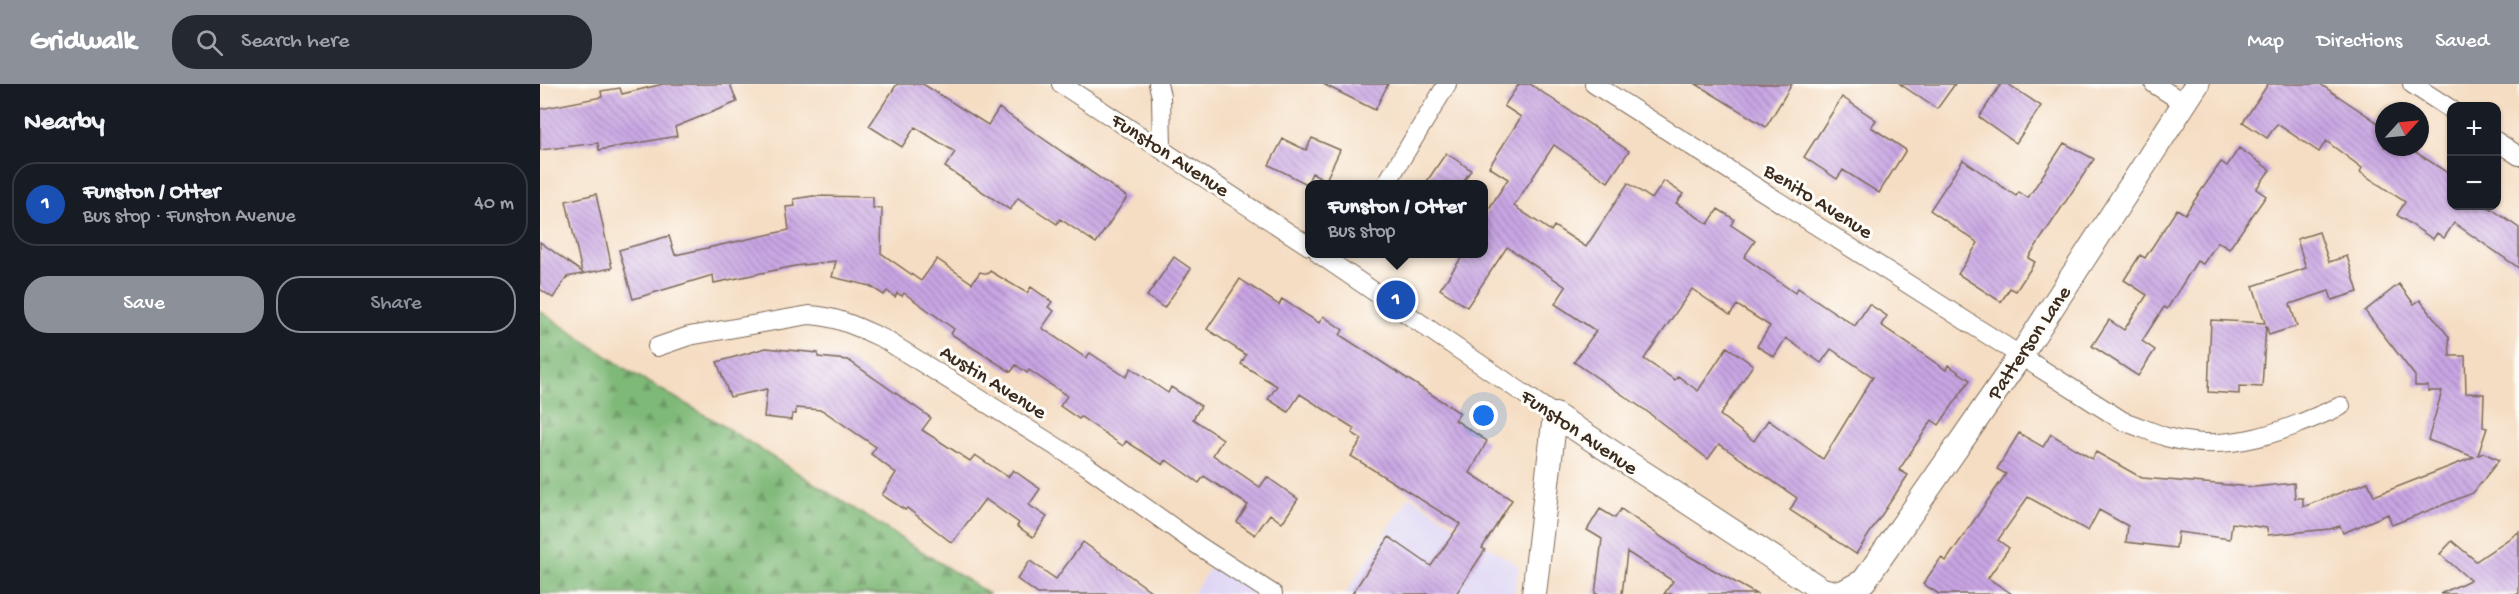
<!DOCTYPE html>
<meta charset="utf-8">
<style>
body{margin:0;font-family:"Gochi Hand",sans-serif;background:#242831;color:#f1f3f6}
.controls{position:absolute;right:18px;top:18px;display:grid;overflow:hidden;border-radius:12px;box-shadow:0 2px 4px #0004}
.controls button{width:54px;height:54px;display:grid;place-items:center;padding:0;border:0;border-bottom:2px solid #363941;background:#171b24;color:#f1f3f6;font:30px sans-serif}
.compass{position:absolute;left:1835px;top:18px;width:54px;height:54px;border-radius:50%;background:#171b24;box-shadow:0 2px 4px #0004;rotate:63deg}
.you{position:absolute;left:944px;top:332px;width:21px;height:21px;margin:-15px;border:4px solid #fff;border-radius:50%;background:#1a73e8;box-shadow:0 0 0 9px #1a73e833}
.badge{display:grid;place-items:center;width:39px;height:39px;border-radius:50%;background:#8c9099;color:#fff;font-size:20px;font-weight:700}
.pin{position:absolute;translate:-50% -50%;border:3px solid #fff;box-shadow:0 2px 6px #0006}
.popup{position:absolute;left:765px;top:96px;width:183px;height:78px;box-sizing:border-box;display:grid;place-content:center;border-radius:12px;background:#171b24;filter:drop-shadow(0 2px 4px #0005);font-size:20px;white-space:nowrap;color:#9ea1a6}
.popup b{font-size:22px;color:#f1f3f6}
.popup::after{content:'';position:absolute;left:50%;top:100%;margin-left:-12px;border:12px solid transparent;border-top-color:#171b24}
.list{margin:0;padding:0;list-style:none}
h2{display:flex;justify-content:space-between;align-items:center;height:78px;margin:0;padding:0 24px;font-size:26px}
h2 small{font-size:20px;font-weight:400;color:#9ea1a6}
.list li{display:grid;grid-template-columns:39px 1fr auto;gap:18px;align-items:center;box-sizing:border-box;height:84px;margin:0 12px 12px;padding:0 12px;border:2px solid #363941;border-radius:24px}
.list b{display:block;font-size:22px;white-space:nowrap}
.list p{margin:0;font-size:20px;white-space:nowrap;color:#9ea1a6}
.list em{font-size:20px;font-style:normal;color:#9ea1a6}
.actions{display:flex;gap:12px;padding:18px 24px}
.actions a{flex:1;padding:14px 0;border:2px solid #8c9099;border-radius:24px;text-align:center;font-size:21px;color:#8c9099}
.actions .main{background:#8c9099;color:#fff}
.icon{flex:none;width:33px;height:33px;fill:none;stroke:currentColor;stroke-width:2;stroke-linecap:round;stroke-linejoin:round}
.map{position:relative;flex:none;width:1979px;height:510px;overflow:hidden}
header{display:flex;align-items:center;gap:36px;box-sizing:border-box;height:84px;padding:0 30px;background:#8c9099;color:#fff}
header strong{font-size:28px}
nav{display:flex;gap:33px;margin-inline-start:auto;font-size:21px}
.search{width:420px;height:54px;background:#242831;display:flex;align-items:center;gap:15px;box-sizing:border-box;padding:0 21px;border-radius:24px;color:#9ea1a6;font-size:22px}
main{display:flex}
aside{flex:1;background:#171b24}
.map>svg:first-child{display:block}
.built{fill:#ded5f5}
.forest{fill:url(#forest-firs);stroke:#5d724b;stroke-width:1.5}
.building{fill:url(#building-back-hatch);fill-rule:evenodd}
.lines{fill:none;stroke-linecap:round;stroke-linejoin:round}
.minor-casing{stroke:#7c6958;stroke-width:20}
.tertiary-casing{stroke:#7c6958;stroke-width:26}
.minor{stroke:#fff;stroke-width:18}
.tertiary{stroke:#fff;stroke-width:24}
.labels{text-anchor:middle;stroke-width:6;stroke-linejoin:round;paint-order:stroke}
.street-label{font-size:21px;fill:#3b2a1e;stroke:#fdfcf7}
</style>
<header>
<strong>Gridwalk</strong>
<div class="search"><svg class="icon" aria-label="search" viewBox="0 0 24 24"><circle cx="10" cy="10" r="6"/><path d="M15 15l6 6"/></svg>Search here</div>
<nav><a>Map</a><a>Directions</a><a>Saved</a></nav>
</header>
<main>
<aside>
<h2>Nearby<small></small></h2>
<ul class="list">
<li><span class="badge" style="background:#1a4fb4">1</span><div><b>Funston / Otter</b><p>Bus stop · Funston Avenue</p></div><em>40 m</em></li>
</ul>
<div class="actions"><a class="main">Save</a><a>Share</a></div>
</aside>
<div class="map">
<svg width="1979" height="510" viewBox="0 0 1979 510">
<defs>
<pattern id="forest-firs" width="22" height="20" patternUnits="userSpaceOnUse" patternTransform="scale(1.5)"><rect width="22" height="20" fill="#7fb978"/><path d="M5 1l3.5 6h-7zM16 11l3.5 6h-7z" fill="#699762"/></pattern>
<pattern id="building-back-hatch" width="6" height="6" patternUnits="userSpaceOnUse" patternTransform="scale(1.5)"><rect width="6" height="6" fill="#c9a5e4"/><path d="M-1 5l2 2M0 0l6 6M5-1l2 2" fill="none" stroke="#a487b8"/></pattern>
</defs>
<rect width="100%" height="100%" fill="#fdfcf7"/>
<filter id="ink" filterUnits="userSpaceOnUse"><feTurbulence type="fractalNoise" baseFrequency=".0167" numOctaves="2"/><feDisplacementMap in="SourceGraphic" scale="12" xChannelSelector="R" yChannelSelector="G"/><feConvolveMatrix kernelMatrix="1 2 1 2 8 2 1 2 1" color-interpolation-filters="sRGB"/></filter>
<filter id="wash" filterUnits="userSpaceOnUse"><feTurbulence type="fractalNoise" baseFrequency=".008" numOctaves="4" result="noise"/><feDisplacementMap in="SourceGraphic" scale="24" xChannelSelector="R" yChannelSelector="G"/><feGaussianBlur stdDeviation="1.35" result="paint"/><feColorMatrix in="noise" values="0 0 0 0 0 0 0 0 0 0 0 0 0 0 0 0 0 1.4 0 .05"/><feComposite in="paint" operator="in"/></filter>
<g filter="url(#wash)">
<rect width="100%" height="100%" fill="#f5ddc3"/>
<path class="built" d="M 870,412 L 979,482 L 974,510 L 805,510 Z
M 677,474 L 733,510 L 652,510 Z"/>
<path class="forest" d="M 0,227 L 89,287 L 177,338 L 449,510 L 0,510 Z"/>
<g id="blocks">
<path class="building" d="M 123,0 L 190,0 L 197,18 L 135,43 L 137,52 L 59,66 L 58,59 L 0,66 L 0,25 L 62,13 L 61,7 L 80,4 L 82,10 Z
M 357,0 L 383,0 L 448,41 L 459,24 L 587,113 L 556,159 L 520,135 L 517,140 L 478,114 L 470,126 L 405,83 L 415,68 L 375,43 L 362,63 L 329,42 Z
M 783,0 L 848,0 L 835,26 Z
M 979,0 L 990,0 L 1089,67 L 1068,98 L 1014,61 L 974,122 L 1011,147 L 1014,142 L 1046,163 L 1088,99 L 1112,115 L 1124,97 L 1143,110 L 1136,119 L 1168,140 L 1178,125 L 1194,135 L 1191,141 L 1215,157 L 1204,173 L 1255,209 L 1258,204 L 1315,242 L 1329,220 L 1347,232 L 1341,241 L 1406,286 L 1408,281 L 1430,296 L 1399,341 L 1392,336 L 1359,386 L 1368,391 L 1316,470 L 1250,426 L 1257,414 L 1179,360 L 1168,375 L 1105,326 L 1034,278 L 1056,247 L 1015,220 L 1026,203 L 967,163 L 927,223 L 900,205 L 924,170 L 943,170 L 943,134 L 968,95 L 949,83 L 981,33 L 964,22 ZM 1152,205 L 1190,231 L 1197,221 L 1230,242 L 1217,262 L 1234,273 L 1246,254 L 1281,279 L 1291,265 L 1333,293 L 1283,375 L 1228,336 L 1214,357 L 1180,331 L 1213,281 L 1187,263 L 1158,307 L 1138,292 L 1135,296 L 1104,275 Z
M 1156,0 L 1252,0 L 1226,43 Z
M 1360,0 L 1415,0 L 1397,25 Z
M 1461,0 L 1468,0 L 1501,22 L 1476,59 L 1439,33 Z
M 1728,0 L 1780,0 L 1844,43 L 1844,63 L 1868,63 L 1911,91 L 1911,122 L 1947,122 L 1979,144 L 1979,184 L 1914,139 L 1904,154 L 1897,149 L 1893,155 L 1857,131 L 1865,118 L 1820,88 L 1822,84 L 1786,57 L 1779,68 L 1737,40 L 1727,54 L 1703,38 Z
M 1302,13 L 1336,36 L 1331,43 L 1366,66 L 1339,109 L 1303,86 L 1297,95 L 1264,73 Z
M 772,54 L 800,66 L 786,96 L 772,89 L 767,100 L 729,81 L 743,55 L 766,66 Z
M 1524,59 L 1554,75 L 1488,174 L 1495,178 L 1476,207 L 1470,204 L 1461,218 L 1418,190 L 1438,159 L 1390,126 L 1423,76 L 1476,112 L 1479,108 L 1488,114 Z
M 1699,64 L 1730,86 L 1716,105 L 1726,112 L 1689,165 L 1678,158 L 1663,180 L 1657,177 L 1627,225 L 1624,223 L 1602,257 L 1615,266 L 1598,292 L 1552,262 L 1569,236 L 1584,246 L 1607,211 L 1584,196 L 1600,171 L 1605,174 L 1637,125 L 1645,130 L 1681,78 L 1687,82 Z
M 906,69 L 931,86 L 922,100 L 885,100 Z
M 56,110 L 72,184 L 27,193 L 13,214 L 0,205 L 0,158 L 42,188 L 26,117 Z
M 273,112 L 333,113 L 333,124 L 342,124 L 341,169 L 381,197 L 397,175 L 432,199 L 440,188 L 448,190 L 450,187 L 487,209 L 491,203 L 512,218 L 508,223 L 514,227 L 502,244 L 546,274 L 550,269 L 586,293 L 591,284 L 628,309 L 631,303 L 661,322 L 653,335 L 683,355 L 673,371 L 720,403 L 727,393 L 758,415 L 742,439 L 730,430 L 715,451 L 697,438 L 708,421 L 664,392 L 659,399 L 626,376 L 623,381 L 586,357 L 583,362 L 541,333 L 539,335 L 520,322 L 527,312 L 489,286 L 487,289 L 476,281 L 471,288 L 411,250 L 414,245 L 364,209 L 362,212 L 357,209 L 355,213 L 347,207 L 344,211 L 330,202 L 292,193 L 296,177 L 255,182 L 174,199 L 173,191 L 93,215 L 79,166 L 129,152 L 135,171 L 249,146 L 246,123 L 255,122 L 254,115 Z
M 1779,148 L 1789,178 L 1807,172 L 1818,208 L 1792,216 L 1789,207 L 1750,220 L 1757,242 L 1729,251 L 1726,241 L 1722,303 L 1699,302 L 1699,310 L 1668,308 L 1671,236 L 1725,239 L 1713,202 L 1766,184 L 1757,155 Z
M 634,173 L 651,185 L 624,224 L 607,212 Z
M 700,195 L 739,221 L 742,215 L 779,239 L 783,232 L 803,246 L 800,251 L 920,329 L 915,336 L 947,357 L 930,389 L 972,416 L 942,464 L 945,466 L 916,510 L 812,510 L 849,453 L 891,482 L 920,440 L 811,372 L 822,355 L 812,349 L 815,345 L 760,310 L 748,328 L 728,315 L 737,302 L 701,280 L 706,271 L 667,245 Z
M 1859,200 L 1874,220 L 1880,216 L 1909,253 L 1910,272 L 1925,272 L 1926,309 L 1944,310 L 1943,343 L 1947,344 L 1938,371 L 1944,369 L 1959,376 L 1933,409 L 1852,441 L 1848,430 L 1803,449 L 1800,442 L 1790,445 L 1728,451 L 1727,444 L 1692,439 L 1690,455 L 1638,448 L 1636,464 L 1586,458 L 1588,442 L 1559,426 L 1548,447 L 1488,413 L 1458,456 L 1469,464 L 1448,494 L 1472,510 L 1399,510 L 1383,500 L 1401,474 L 1406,477 L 1466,390 L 1457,385 L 1479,349 L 1503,363 L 1511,350 L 1552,375 L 1556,368 L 1602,394 L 1714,403 L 1754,399 L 1755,414 L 1763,414 L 1763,423 L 1828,398 L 1834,412 L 1934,373 L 1888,356 L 1902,307 L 1888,307 L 1888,302 L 1875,302 L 1875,292 L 1825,227 Z
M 226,264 L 278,269 L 278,273 L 308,276 L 391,334 L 382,346 L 430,377 L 435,371 L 468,393 L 473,386 L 500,405 L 489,421 L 507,433 L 493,453 L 477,442 L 479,439 L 445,415 L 412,459 L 367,424 L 365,426 L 342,411 L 356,389 L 331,370 L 336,363 L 282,326 L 256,324 L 256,330 L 252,330 L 251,336 L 224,333 L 227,305 L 190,313 L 177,278 Z
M 1060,425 L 1075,434 L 1081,425 L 1149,472 L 1216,510 L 1124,510 L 1133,497 L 1087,468 L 1082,510 L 1055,510 L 1062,455 L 1047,446 Z
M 1979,448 L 1979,510 L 1900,510 L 1930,496 L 1900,470 L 1912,457 L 1936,477 Z
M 543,458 L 615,510 L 498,510 L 477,495 L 490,477 L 516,495 Z"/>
</g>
</g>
<g filter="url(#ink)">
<use href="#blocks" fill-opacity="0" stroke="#7c6958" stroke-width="1.5"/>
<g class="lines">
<g class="minor-casing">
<path id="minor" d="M 521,0 L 769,162
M 618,0 L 621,12 L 622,65
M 1054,0 L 1583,337 C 1597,342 1612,348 1626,353 C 1690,371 1744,347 1801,322
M 1614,0 L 1644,19
M 1872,0 L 1912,26
M 1956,57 L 1979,72
M 846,100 L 907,0
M 779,170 L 1015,331
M 117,263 L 149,252 L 269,231 C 296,232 320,244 344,255 L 547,382 L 659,462 L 733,510"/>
</g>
<g class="tertiary-casing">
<path id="tertiary" d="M 994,510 L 1015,331 L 1282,506 L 1300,510 L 1324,497 L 1481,271 L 1657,0"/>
</g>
<use href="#minor" class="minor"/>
<use href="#tertiary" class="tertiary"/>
</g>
</g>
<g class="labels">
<g class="street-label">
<text transform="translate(631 70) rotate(33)" y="7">Funston Avenue</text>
<text transform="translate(1279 116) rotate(32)" y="7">Benito Avenue</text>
<text transform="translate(1488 258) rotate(-56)" y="7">Patterson Lane</text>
<text transform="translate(454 297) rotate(32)" y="7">Austin Avenue</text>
<text transform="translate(1040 347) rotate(34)" y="7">Funston Avenue</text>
</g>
</g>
</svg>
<div class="controls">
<button>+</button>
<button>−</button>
</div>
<svg class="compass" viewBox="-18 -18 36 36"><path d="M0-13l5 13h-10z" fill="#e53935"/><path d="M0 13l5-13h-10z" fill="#9ea1a6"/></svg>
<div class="you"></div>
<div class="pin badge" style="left:856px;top:216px;background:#1a4fb4">1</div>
<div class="popup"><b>Funston / Otter</b>Bus stop</div>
</div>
</main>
